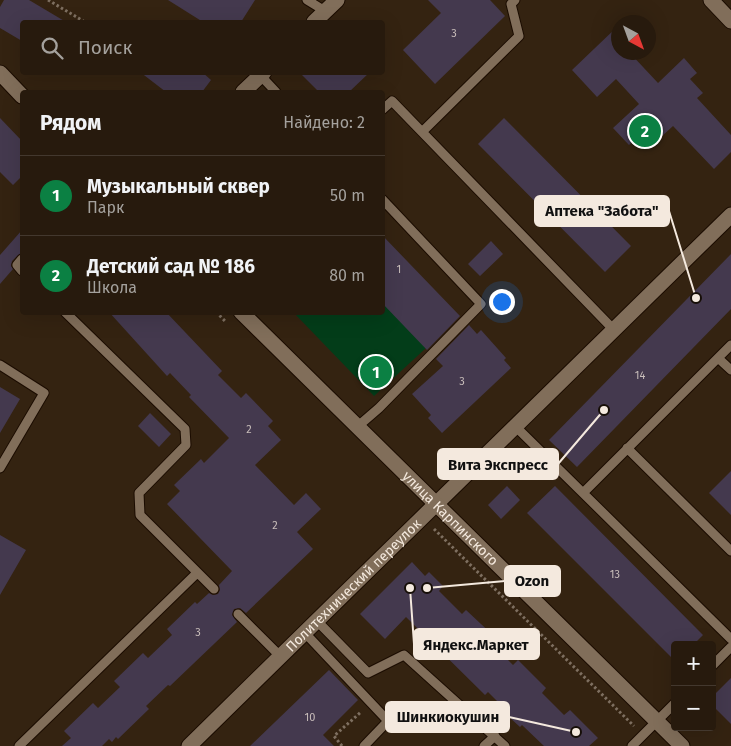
<!DOCTYPE html>
<html lang="ru">
<meta charset="utf-8">
<style>
body{margin:0;font-family:"Fira Sans",sans-serif;background:#2f2316;color:#f1f3f6}
.controls{position:absolute;right:15px;bottom:15px;display:grid;overflow:hidden;border-radius:5px;box-shadow:0 5px 20px #0002}
.controls button{width:45px;height:45px;display:grid;place-items:center;padding:0;border:0;border-bottom:1px solid #43382e;background:#271a0d;color:#f1f3f6;font:25px sans-serif}
.compass{position:absolute;left:611px;top:15px;width:45px;height:45px;border-radius:50%;background:#271a0d;box-shadow:0 5px 20px #0002;rotate:139deg}
.you{position:absolute;left:501px;top:301px;width:18px;height:18px;margin:-12px;border:4px solid #fff;border-radius:50%;background:#1a73e8;box-shadow:0 0 0 8px #1a73e833}
.badge{display:grid;place-items:center;width:32px;height:32px;border-radius:50%;background:#0b8043;color:#fff;font-size:16px;font-weight:700}
.pin{position:absolute;translate:-50% -50%;border:2px solid #fff;box-shadow:0 1px 5px #0006}
.list{margin:0;padding:0;list-style:none}
h2{display:flex;justify-content:space-between;align-items:center;height:65px;margin:0;padding:0 20px;font-size:21px}
h2 small{font-size:16px;font-weight:400;color:#a4a19d}
.list li{display:grid;grid-template-columns:32px 1fr auto;gap:15px;align-items:center;box-sizing:border-box;height:80px;padding:0 20px;border-top:1px solid #43382e}
.list b{display:block;font-size:19px;white-space:nowrap}
.list p{margin:0;font-size:16px;white-space:nowrap;color:#a4a19d}
.list em{font-size:16px;font-style:normal;color:#a4a19d}
.icon{flex:none;width:28px;height:28px;fill:none;stroke:currentColor;stroke-width:2;stroke-linecap:round;stroke-linejoin:round}
.map{position:relative;flex:none;width:731px;height:746px;overflow:hidden}
.search{position:absolute;background:#271a0d;box-shadow:0 5px 20px #0002;left:20px;top:20px;width:365px;height:55px;display:flex;align-items:center;gap:12px;box-sizing:border-box;padding:0 18px;border-radius:5px;color:#a4a19d;font-size:19px}
.panel{position:absolute;background:#271a0d;box-shadow:0 5px 20px #0002;left:20px;top:90px;width:365px;height:225px;border-radius:5px}
.map>svg:first-child{display:block}
.green{fill:#033d19}
.building{fill:#44394e}
.lines{fill:none;stroke-linecap:round;stroke-linejoin:round}
.lane-casing{stroke:#1b0c00;stroke-width:11}
.street-casing{stroke:#1b0c00;stroke-width:17}
.secondary-casing{stroke:#1b0c00;stroke-width:17}
.path{stroke:#7e6f60;stroke-width:3;stroke-dasharray:2.5 2.5;stroke-linecap:butt}
.lane{stroke:#816e5a;stroke-width:9}
.street{stroke:#816e5a;stroke-width:15}
.secondary{stroke:#816e5a;stroke-width:15}
.labels{text-anchor:middle;stroke-width:4.5;stroke-linejoin:round;paint-order:stroke}
.number-label{font-size:11px;fill:#c8bdba}
.street-label{font-size:14px;fill:#f4e9de;stroke:#160e07}
.leader{fill:none;stroke:#f4e9de;stroke-width:2}
.callout-dot{fill:#f4e9de;stroke:#160e07;stroke-width:2}
.callout{fill:#f4e9de;stroke:#f4e9de;stroke-width:2}
.callout-label{font-size:15px;text-anchor:middle;font-weight:bold;fill:#111}
</style>
<div class="map">
<svg width="731" height="746" viewBox="0 0 731 746">
<rect width="100%" height="100%" fill="#342311"/>
<path class="green" d="M 383,303 L 426,348 L 374,396 L 294,313 L 382,312 Z"/>
<path class="building" d="M 4,0 L 29,0 L 66,22 L 22,22 L 22,41 L 0,28 L 0,7 Z
M 168,0 L 255,0 L 241,22 L 203,22 Z
M 428,0 L 490,0 L 505,16 L 435,84 L 403,50 L 441,13 Z
M 618,26 L 618,52 L 629,52 L 658,83 L 684,58 L 697,73 L 690,79 L 703,93 L 697,98 L 731,135 L 731,152 L 714,169 L 673,126 L 649,148 L 638,136 L 629,145 L 613,128 L 639,104 L 616,79 L 597,97 L 572,70 Z
M 140,72 L 202,72 L 211,80 L 202,92 L 166,92 Z
M 299,72 L 370,72 L 349,92 L 319,92 Z
M 0,118 L 22,141 L 22,176 L 13,185 L 0,172 Z
M 504,118 L 631,246 L 605,272 L 478,144 Z
M 22,230 L 22,253 L 18,255 L 12,261 L 11,266 L 13,269 L 0,284 L 0,255 Z
M 382,235 L 460,316 L 427,350 L 382,303 Z
M 491,241 L 503,254 L 480,276 L 468,264 Z
M 731,254 L 731,309 L 577,467 L 549,440 Z
M 109,312 L 166,312 L 222,371 L 218,375 L 241,398 L 246,393 L 273,421 L 268,426 L 281,440 L 255,465 L 294,505 L 306,493 L 321,509 L 297,532 L 313,549 L 246,613 L 240,608 L 234,609 L 232,615 L 237,622 L 170,686 L 168,685 L 146,706 L 149,709 L 118,739 L 116,737 L 112,742 L 109,739 L 102,746 L 62,746 L 71,738 L 64,731 L 93,703 L 98,708 L 120,687 L 114,681 L 143,653 L 148,658 L 172,635 L 167,629 L 195,602 L 197,604 L 209,593 L 213,595 L 218,594 L 220,590 L 219,585 L 232,571 L 167,504 L 180,491 L 174,485 L 201,459 L 204,463 L 229,438 L 189,397 L 191,395 L 170,373 L 167,376 Z
M 469,325 L 477,334 L 481,330 L 506,358 L 504,360 L 511,368 L 442,433 L 428,418 L 431,415 L 412,394 L 443,366 L 436,359 Z
M 0,387 L 20,399 L 0,433 Z
M 150,413 L 171,434 L 159,447 L 138,426 Z
M 731,471 L 731,515 L 709,493 Z
M 507,486 L 520,500 L 501,519 L 488,505 Z
M 555,486 L 703,635 L 693,645 L 675,645 L 675,661 L 527,513 Z
M 0,535 L 26,550 L 0,595 Z
M 412,562 L 425,576 L 429,572 L 443,586 L 439,591 L 462,614 L 466,610 L 496,638 L 491,643 L 513,665 L 518,660 L 546,688 L 542,693 L 564,715 L 570,710 L 598,738 L 589,746 L 544,746 L 522,725 L 520,727 L 508,716 L 510,714 L 488,692 L 485,695 L 406,617 L 385,639 L 360,614 Z
M 329,670 L 358,700 L 323,735 L 334,746 L 250,746 Z
M 731,678 L 731,724 L 712,705 L 712,697 Z"/>
<g class="lines">
<g class="lane-casing">
<path id="lane" d="M 307,0 L 325,11
M 261,76 L 276,92
M 382,110 L 392,101 L 614,330
M 422,132 L 519,36 L 511,4 L 515,0
M 22,259 L 17,265 L 22,271
M 65,312 L 185,429 L 186,445 L 139,493 L 140,515 L 214,589
M 718,358 L 731,370
M 0,365 L 44,393 L 0,468
M 357,427 L 379,408 L 481,304 L 382,199
M 516,427 L 731,639
M 627,448 L 731,551
M 583,493 L 731,345
M 238,614 L 280,656
M 317,621 L 368,673 L 404,655 L 505,746
M 305,633 L 388,721 L 364,746
M 712,666 L 731,647
M 19,746 L 197,573
M 484,746 L 495,736
M 632,746 L 675,703"/>
</g>
<g class="street-casing">
<g id="street">
<path d="M 711,0 L 731,21"/>
<path d="M 314,22 L 337,0"/>
<path d="M 243,92 L 264,72"/>
<path id="s1" d="M 189,746 L 731,215"/>
</g>
</g>
<g class="secondary-casing">
<g id="secondary">
<path d="M 0,73 L 22,96"/>
<path id="s2" d="M 241,312 L 682,746"/>
</g>
</g>
<path class="path" d="M 48,0 L 85,22
M 216,312 L 226,322
M 434,529 L 634,726
M 342,746 L 334,736 L 361,712"/>
<use href="#lane" class="lane"/>
<use href="#street" class="street"/>
<use href="#secondary" class="secondary"/>
</g>
<g class="labels">
<g class="number-label">
<text x="454" y="37">3</text>
<text x="399" y="273">1</text>
<text x="640" y="379">14</text>
<text x="462" y="385">3</text>
<text x="249" y="433">2</text>
<text x="275" y="529">2</text>
<text x="615" y="578">13</text>
<text x="198" y="636">3</text>
<text x="310" y="721">10</text>
</g>
<g class="street-label">
<text dy="5" stroke="none"><textPath href="#s2" startOffset="294">улица Карпинского</textPath></text>
<text dy="5" stroke="none"><textPath href="#s1" startOffset="230">Политехнический переулок</textPath></text>
</g>
</g>
<path class="leader" d="M696 298L669 211M604 410L558 464M427 588L505 581M410 588L414 644M576 732L509 717"/>
<g class="callout-dot">
<circle cx="696" cy="298" r="5"/>
<circle cx="604" cy="410" r="5"/>
<circle cx="427" cy="588" r="5"/>
<circle cx="410" cy="588" r="5"/>
<circle cx="576" cy="732" r="5"/>
</g>
<g class="callout">
<rect x="535" y="196" width="134" height="30" rx="5"/>
<rect x="438" y="449" width="120" height="30" rx="5"/>
<rect x="505" y="566" width="55" height="30" rx="5"/>
<rect x="414" y="629" width="125" height="30" rx="5"/>
<rect x="386" y="702" width="123" height="30" rx="5"/>
</g>
<g class="callout-label">
<text x="602" y="216">Аптека "Забота"</text>
<text x="498" y="470">Вита Экспресс</text>
<text x="532" y="586">Ozon</text>
<text x="476" y="650">Яндекс.Маркет</text>
<text x="448" y="722">Шинкиокушин</text>
</g>
</svg>
<div class="controls">
<button>+</button>
<button>−</button>
</div>
<svg class="compass" viewBox="-18 -18 36 36"><path d="M0-13l5 13h-10z" fill="#e53935"/><path d="M0 13l5-13h-10z" fill="#a4a19d"/></svg>
<div class="you"></div>
<div class="pin badge" style="left:376px;top:372px">1</div>
<div class="pin badge" style="left:645px;top:131px">2</div>
<div class="search"><svg class="icon" aria-label="search" viewBox="0 0 24 24"><circle cx="10" cy="10" r="6"/><path d="M15 15l6 6"/></svg>Поиск</div>
<section class="panel">
<h2>Рядом<small>Найдено: 2</small></h2>
<ul class="list">
<li><span class="badge">1</span><div><b>Музыкальный сквер</b><p>Парк</p></div><em>50 m</em></li>
<li><span class="badge">2</span><div><b>Детский сад № 186</b><p>Школа</p></div><em>80 m</em></li>
</ul>
</section>
</div>
